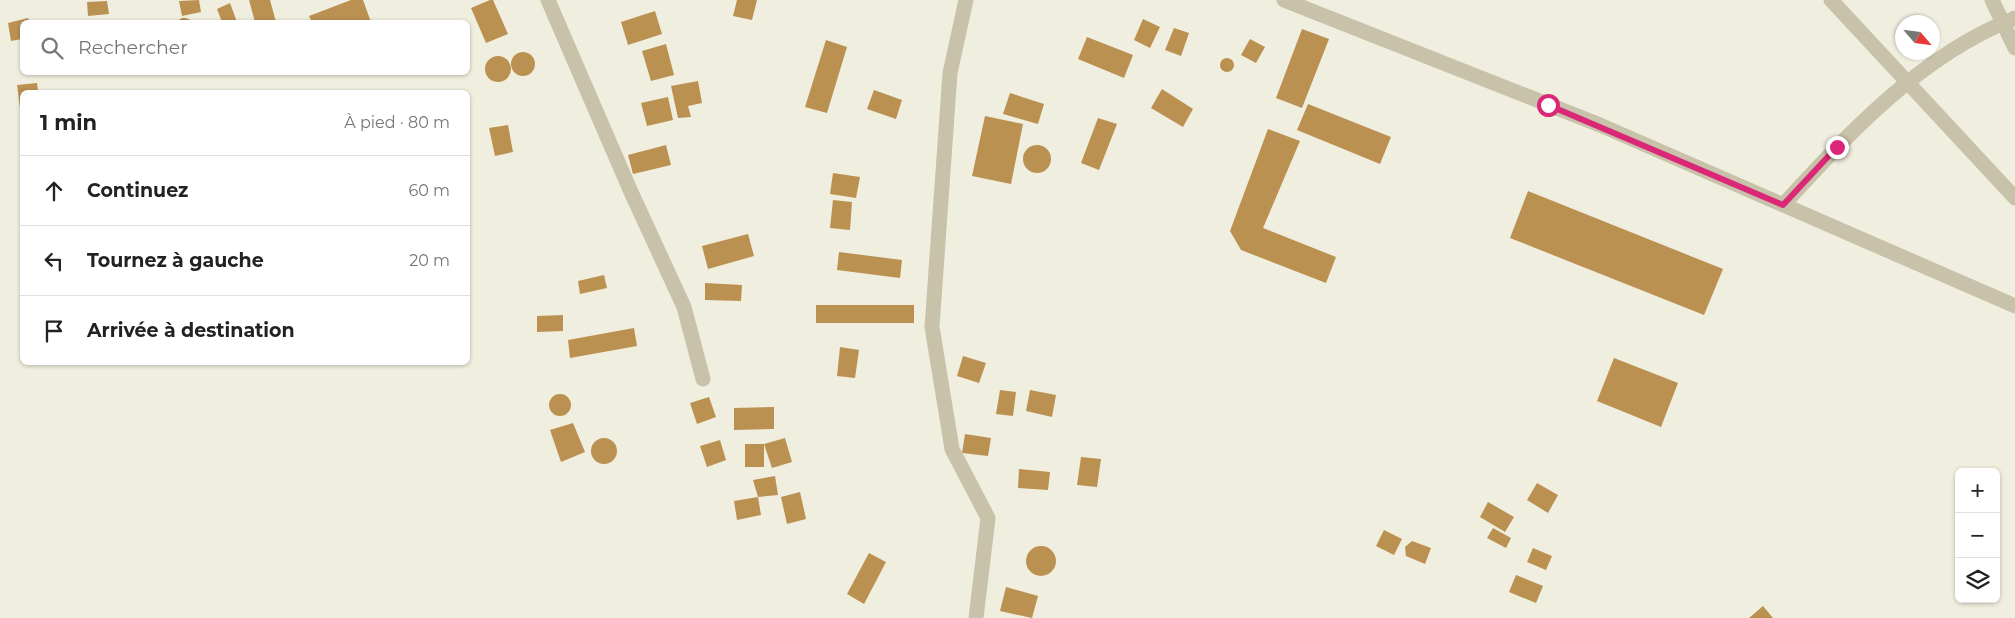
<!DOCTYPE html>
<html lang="fr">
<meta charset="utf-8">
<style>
body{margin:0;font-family:Montserrat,sans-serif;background:#f2f2f2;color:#222}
.controls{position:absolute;right:15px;bottom:15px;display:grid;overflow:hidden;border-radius:8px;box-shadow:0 1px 4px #0004}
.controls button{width:45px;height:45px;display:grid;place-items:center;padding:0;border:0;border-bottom:1px solid #e0e0e0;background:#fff;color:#222;font:25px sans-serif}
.compass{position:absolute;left:1895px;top:15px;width:45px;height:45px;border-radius:50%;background:#fff;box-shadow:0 1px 4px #0004;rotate:118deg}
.stop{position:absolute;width:15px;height:15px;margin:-11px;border:4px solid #db2777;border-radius:50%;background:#fff}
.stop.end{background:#db2777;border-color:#fff;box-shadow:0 1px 5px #0008}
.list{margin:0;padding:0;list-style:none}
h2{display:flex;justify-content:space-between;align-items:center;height:65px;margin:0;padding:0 20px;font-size:21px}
h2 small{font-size:16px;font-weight:400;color:#767676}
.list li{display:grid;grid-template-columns:32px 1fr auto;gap:15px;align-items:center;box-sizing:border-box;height:70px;padding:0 20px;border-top:1px solid #e0e0e0}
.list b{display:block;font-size:19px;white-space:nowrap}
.list em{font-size:16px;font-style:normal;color:#767676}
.icon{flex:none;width:28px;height:28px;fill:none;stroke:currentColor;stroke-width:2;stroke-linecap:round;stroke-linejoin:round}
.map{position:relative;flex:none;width:2015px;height:618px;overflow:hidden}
.search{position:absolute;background:#fff;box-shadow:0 1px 4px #0004;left:20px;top:20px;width:450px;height:55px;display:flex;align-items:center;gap:12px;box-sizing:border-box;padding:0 18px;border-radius:8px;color:#767676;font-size:19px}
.panel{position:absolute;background:#fff;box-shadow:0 1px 4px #0004;left:20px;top:90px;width:450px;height:275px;border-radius:8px}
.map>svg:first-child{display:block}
.building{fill:#bb9152}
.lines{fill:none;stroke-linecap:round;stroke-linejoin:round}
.street{stroke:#c8c2ab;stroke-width:15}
.route{stroke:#db2777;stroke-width:6}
</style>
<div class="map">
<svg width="2015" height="618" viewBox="0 0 2015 618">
<rect width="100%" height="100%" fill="#f0eede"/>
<path class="building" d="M 199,0 L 201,12 L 182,16 L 179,1 Z
M 249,0 L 270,0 L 276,22 L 255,22 Z
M 351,0 L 363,0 L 371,22 L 312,22 L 309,16 Z
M 490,0 L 493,0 L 508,34 L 486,43 L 471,8 Z
M 737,0 L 757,0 L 752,20 L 733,16 Z
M 107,1 L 109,14 L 88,16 L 87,2 Z
M 230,3 L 237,22 L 222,22 L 217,9 Z
M 655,11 L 662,34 L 628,45 L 621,22 Z
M 28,18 L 29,22 L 22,22 L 22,39 L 11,41 L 8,23 Z
M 182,18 L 186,18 L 195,22 L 175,22 Z
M 1143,19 L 1160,27 L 1150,48 L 1134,40 Z
M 1174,28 L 1189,33 L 1181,56 L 1165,50 Z
M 1302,29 L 1329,39 L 1302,108 L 1276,98 Z
M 1087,37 L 1133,55 L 1124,78 L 1078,59 Z
M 1250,39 L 1265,47 L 1256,63 L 1241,55 Z
M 826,40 L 847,47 L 827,113 L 805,107 Z
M 666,44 L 674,75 L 651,81 L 642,51 Z
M511 64a12 12 0 1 1 24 0a12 12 0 1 1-24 0Z
M485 69a13 13 0 1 1 26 0a13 13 0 1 1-26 0Z
M1220 65a7 7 0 1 1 14 0a7 7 0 1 1-14 0Z
M 698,81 L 702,103 L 688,106 L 691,117 L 678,118 L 671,86 Z
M 37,83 L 38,92 L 22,92 L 22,107 L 20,108 L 17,85 Z
M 1162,89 L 1193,109 L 1183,127 L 1151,108 Z
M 874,90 L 902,100 L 896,119 L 867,109 Z
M 1010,93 L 1044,104 L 1038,124 L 1003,114 Z
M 668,97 L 673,120 L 647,126 L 641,103 Z
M 1308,104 L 1391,137 L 1380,164 L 1297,130 Z
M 985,116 L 1023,124 L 1011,184 L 972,176 Z
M 1098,118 L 1117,124 L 1099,170 L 1081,163 Z
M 508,125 L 513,152 L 495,156 L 489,128 Z
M 1268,129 L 1300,141 L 1263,228 L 1336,257 L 1326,283 L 1241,250 L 1230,231 Z
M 666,145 L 671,165 L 633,174 L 628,155 Z
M1023 159a14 14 0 1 1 28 0a14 14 0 1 1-28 0Z
M 833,173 L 860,177 L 856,198 L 830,194 Z
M 1528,191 L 1723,269 L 1704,315 L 1510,238 Z
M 833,200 L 852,202 L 850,230 L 830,228 Z
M 748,234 L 754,256 L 708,269 L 702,246 Z
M 839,252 L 902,260 L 900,278 L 837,270 Z
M 604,275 L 607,288 L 580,294 L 578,281 Z
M 705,283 L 742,285 L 741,301 L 705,300 Z
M 816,305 L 914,305 L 914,323 L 816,323 Z
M 563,315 L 563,331 L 537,332 L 537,316 Z
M 634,328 L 637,346 L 570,358 L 568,340 Z
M 840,347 L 859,350 L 855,378 L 837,376 Z
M 963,356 L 986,363 L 979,383 L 957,376 Z
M 1614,358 L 1678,383 L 1661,427 L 1597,401 Z
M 1000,390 L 1016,392 L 1013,416 L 996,414 Z
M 1030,390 L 1056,395 L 1052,417 L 1026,411 Z
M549 405a11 11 0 1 1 22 0a11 11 0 1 1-22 0Z
M 709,397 L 716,417 L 697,424 L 690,403 Z
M 774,407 L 774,429 L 734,430 L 734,408 Z
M 573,423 L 585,452 L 561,462 L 550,430 Z
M 965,434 L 991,438 L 988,456 L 962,453 Z
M591 451a13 13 0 1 1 26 0a13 13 0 1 1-26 0Z
M 785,438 L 792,462 L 772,468 L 764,444 L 764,467 L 745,467 L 745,444 L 764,444 Z
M 720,440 L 726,460 L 707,467 L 700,446 Z
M 1081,457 L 1101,459 L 1097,487 L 1077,485 Z
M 1019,469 L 1050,472 L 1048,490 L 1018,488 Z
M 775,476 L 778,495 L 758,497 L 753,480 Z
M 1537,483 L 1558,495 L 1548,513 L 1527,500 Z
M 800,492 L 806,519 L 787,524 L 781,497 Z
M 758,497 L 761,515 L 737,520 L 734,501 Z
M 1488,502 L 1514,517 L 1505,532 L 1480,517 Z
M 1493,528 L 1511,538 L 1506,548 L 1487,538 Z
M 1384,530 L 1402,539 L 1394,555 L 1376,546 Z
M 1412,541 L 1431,548 L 1425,564 L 1406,556 L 1405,547 Z
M1026 561a15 15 0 1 1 30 0a15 15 0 1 1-30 0Z
M 1533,548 L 1552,556 L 1546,570 L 1527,562 Z
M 869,553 L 886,562 L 864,604 L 847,594 Z
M 1516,575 L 1543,586 L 1536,603 L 1509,592 Z
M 1006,587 L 1038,596 L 1032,618 L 1000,611 Z
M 1763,606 L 1773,618 L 1749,618 Z"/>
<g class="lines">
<path class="street" d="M 548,0 L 631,192 L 684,307 L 703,379
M 966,0 L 950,73 L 932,327 L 952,449 L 988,518 L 976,618
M 1284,0 L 1600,125 L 2015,306
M 1831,0 L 2015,198
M 1992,0 L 2015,48
M 1783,205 C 1851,131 1920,56 2015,18"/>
</g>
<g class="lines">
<path class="route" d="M 1548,105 L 1783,205 L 1837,147"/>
</g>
</svg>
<div class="controls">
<button>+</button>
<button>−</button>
<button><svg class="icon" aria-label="layers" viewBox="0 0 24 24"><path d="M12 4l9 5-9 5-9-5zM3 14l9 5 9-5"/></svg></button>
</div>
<svg class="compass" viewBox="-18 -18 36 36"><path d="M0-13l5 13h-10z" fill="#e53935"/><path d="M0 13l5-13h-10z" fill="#767676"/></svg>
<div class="stop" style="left:1548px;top:105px"></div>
<div class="stop end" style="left:1837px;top:147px"></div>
<div class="search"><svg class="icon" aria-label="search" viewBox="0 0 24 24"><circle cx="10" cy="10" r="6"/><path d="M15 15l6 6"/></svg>Rechercher</div>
<section class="panel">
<h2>1 min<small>À pied · 80 m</small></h2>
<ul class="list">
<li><svg class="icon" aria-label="ahead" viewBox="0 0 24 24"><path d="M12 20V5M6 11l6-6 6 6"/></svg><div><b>Continuez</b></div><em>60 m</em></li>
<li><svg class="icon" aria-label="left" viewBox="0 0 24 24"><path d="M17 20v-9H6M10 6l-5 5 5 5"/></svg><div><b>Tournez à gauche</b></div><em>20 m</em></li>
<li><svg class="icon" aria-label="arrive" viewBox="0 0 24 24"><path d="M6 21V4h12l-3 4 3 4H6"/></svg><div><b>Arrivée à destination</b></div></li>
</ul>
</section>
</div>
